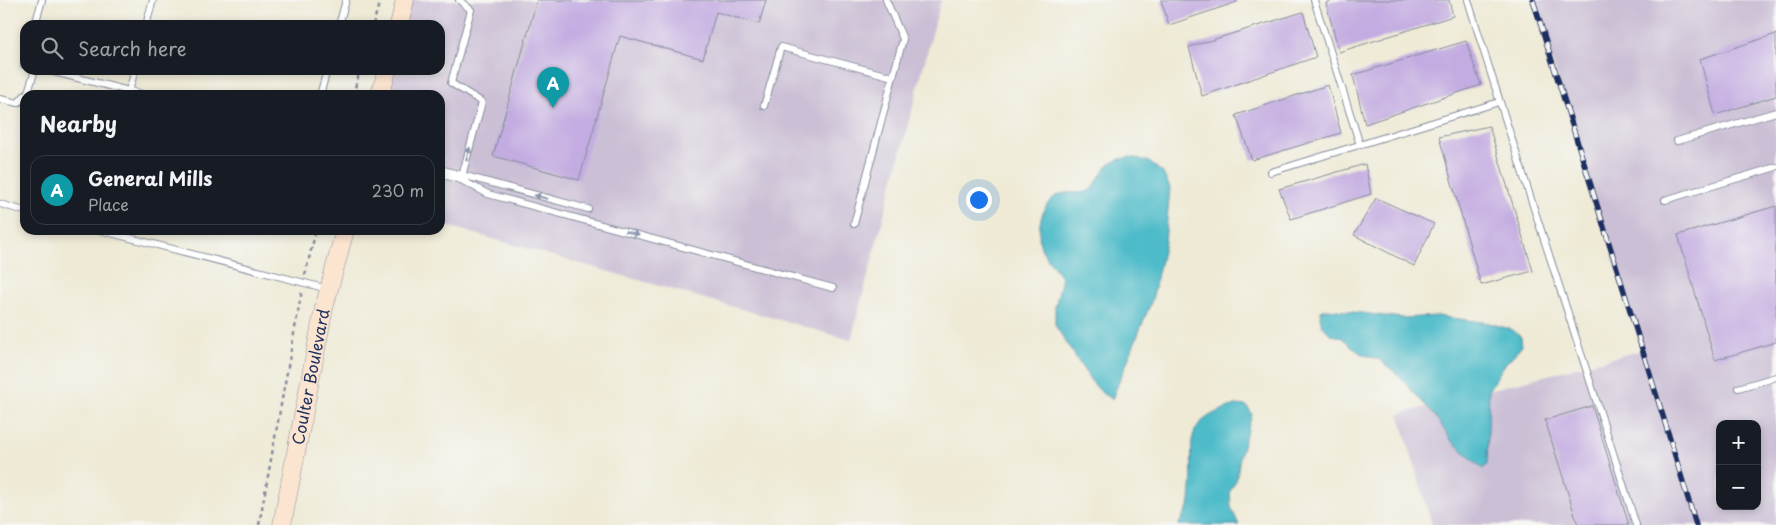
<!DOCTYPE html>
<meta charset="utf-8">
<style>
body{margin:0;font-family:"Playpen Sans",sans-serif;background:#242831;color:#f1f3f6}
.controls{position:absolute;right:15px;bottom:15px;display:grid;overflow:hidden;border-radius:10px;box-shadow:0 2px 8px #0003}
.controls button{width:45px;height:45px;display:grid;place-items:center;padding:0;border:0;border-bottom:1px solid #363941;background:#171b24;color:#f1f3f6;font:25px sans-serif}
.you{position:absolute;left:978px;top:199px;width:18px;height:18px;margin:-12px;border:4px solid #fff;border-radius:50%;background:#1a73e8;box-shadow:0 0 0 8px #1a73e833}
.badge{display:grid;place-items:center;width:32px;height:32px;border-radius:50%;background:#d1495b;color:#fff;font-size:16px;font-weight:700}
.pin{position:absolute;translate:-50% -41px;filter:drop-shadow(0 1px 2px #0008)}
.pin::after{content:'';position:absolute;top:26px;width:18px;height:15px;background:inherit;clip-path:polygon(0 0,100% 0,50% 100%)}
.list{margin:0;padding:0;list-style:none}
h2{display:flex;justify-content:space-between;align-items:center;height:65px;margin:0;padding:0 20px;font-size:21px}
h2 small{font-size:16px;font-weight:400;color:#9ea1a6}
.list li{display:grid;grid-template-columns:32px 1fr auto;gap:15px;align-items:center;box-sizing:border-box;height:70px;margin:0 10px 10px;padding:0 10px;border:1px solid #363941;border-radius:15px}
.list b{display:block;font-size:19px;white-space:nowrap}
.list p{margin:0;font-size:16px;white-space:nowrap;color:#9ea1a6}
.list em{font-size:16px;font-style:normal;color:#9ea1a6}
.icon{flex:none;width:28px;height:28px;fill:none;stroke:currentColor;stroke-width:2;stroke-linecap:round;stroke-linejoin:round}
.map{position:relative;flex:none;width:1776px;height:525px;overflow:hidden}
.search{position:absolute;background:#171b24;box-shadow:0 2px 8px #0003;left:20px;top:20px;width:425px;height:55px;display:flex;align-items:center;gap:12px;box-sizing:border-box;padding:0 18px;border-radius:15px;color:#9ea1a6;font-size:19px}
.panel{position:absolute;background:#171b24;box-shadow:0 2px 8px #0003;left:20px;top:90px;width:425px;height:145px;border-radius:15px}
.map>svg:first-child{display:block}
.industrial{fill:#cbbfd5;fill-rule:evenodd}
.water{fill:#4ebbc9;stroke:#347594}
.building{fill:#c3ace1}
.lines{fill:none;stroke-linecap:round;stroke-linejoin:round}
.lane-casing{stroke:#848c9a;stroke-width:8}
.secondary-casing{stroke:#848c9a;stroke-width:19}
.path{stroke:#848c9a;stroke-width:2.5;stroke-dasharray:4 4;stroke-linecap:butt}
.lane{stroke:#fff;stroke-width:6}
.secondary{stroke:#fce5d0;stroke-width:18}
.rail-casing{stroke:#1b2f5e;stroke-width:5.5}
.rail{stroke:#f6f6f2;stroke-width:4;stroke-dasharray:11;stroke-linecap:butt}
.oneway{fill:#8d97ae}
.labels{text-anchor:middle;stroke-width:4;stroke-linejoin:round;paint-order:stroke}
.street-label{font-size:16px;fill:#1b2f5e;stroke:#f6f6f2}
</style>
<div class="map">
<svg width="1776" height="525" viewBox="0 0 1776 525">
<rect width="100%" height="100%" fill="#f6f6f2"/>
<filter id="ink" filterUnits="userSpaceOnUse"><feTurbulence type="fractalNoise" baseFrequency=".02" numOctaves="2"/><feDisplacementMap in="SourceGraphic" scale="10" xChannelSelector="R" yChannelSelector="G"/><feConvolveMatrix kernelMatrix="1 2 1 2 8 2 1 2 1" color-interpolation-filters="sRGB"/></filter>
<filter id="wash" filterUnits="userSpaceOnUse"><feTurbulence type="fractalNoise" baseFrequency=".0096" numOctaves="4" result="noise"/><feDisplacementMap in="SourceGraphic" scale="20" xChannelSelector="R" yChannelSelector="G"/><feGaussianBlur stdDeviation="1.12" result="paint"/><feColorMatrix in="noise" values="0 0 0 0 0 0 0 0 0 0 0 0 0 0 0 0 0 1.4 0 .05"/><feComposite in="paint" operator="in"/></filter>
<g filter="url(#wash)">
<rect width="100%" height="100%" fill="#eeead6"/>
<path class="industrial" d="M 405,0 L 941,0 L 851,340 L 440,224 L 440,95 L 380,95 L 387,70 L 440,70 L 440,25 L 399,25 Z
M 1533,0 L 1776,0 L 1776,525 L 1432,525 L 1399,414 L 1642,350 ZM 1720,424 L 1757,424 L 1757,506 L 1720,506 Z"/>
<path class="water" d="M 1130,157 L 1148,161 L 1163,173 L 1170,188 L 1165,242 L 1152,300 L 1112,399 L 1103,394 L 1091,381 L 1055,325 L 1055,307 L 1062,278 C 1056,269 1047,259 1042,250 C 1035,234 1041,202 1058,195 C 1068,190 1082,196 1092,189 C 1094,187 1096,183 1098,180 C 1107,164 1112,160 1130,157 Z
M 1328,309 L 1403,318 L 1437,316 L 1489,323 L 1513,330 L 1521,337 L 1522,346 L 1505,364 L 1489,389 L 1487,464 L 1483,469 L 1451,440 L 1435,416 L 1397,374 L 1380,360 L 1360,353 L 1342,338 L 1330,334 L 1322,325 L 1320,317 L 1321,311 Z
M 1235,405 L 1247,406 L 1252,414 L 1240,456 L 1237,478 L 1230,491 L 1231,507 L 1239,525 L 1178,525 C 1182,519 1187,511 1189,505 C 1191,500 1190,494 1191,489 C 1195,440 1178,424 1235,405 Z"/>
<g id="blocks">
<path class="building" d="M 537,0 L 766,0 L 759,24 L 716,12 L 703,59 L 620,36 L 579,180 L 493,156 Z
M 1161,0 L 1237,0 L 1237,2 L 1169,25 Z
M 1335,0 L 1449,0 L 1453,16 L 1339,52 L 1326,3 Z
M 1303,12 L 1316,57 L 1202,96 L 1189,47 Z
M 1776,34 L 1776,96 L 1715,115 L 1700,59 Z
M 1466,41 L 1481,85 L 1365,124 L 1353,75 Z
M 1328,85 L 1341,133 L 1252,160 L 1236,115 Z
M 1489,126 L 1533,271 L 1481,285 L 1439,137 Z
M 1365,164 L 1371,194 L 1291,219 L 1279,189 Z
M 1376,198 L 1434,224 L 1414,266 L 1354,235 Z
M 1776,206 L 1776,342 L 1715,360 L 1678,235 Z
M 1592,406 L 1629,525 L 1578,525 L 1545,420 Z"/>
</g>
</g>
<g filter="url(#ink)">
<use href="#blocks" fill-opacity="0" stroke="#848c9a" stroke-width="1"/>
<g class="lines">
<g class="lane-casing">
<path id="lane" d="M 1314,0 L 1360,145
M 1468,0 C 1522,176 1581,350 1636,525
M 35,25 L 42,0
M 146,25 L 153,0
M 339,25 L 346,0
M 25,60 L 24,65 L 25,65
M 46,70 L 145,95
M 129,91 L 135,70
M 25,95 L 28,92 L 35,70
M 320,95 L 327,70
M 0,99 L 18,103 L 25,95
M 764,106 L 781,47 L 893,77
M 1677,141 L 1776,112
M 440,169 L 588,209
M 1271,172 L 1499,102
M 440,174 L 461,180 L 482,102 L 451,83 L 471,10 L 459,0
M 461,180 L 488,194 L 833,288
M 1665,200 L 1776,167
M 0,204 L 25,211
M 854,224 L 903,39 L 886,0
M 99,230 L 328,289
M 1738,388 L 1776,377"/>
</g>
<g class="secondary-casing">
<g id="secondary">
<path d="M 399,25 L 405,0"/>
<path d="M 380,95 L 387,70"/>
<path id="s1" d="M 282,525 L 324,308 L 345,230"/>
</g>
</g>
<path class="path" d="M 373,25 L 380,0
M 353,95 L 360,70
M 305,275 L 316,230
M 259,525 L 302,290"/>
<use href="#lane" class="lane"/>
<use href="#secondary" class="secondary"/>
<g class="rail-casing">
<path id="rail" d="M 1533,0 L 1663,416 L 1696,525"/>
</g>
<use href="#rail" class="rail"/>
</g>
<defs><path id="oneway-solid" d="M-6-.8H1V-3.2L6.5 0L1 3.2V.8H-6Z" transform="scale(1.25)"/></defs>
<g class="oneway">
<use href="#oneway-solid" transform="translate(468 154) rotate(-75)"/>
<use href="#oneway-solid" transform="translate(541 197) rotate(-165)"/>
<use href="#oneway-solid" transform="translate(632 233) rotate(15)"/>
</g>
</g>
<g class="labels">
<g class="street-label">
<text dy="6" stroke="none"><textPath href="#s1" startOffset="151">Coulter Boulevard</textPath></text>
</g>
</g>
</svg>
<div class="controls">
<button>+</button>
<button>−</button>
</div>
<div class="you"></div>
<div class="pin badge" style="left:553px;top:108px;background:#0f9aa8">A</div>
<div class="search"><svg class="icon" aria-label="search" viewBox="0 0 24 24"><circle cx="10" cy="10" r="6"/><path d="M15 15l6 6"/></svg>Search here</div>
<section class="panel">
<h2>Nearby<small></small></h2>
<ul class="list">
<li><span class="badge" style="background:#0f9aa8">A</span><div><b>General Mills</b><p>Place</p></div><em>230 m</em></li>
</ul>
</section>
</div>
